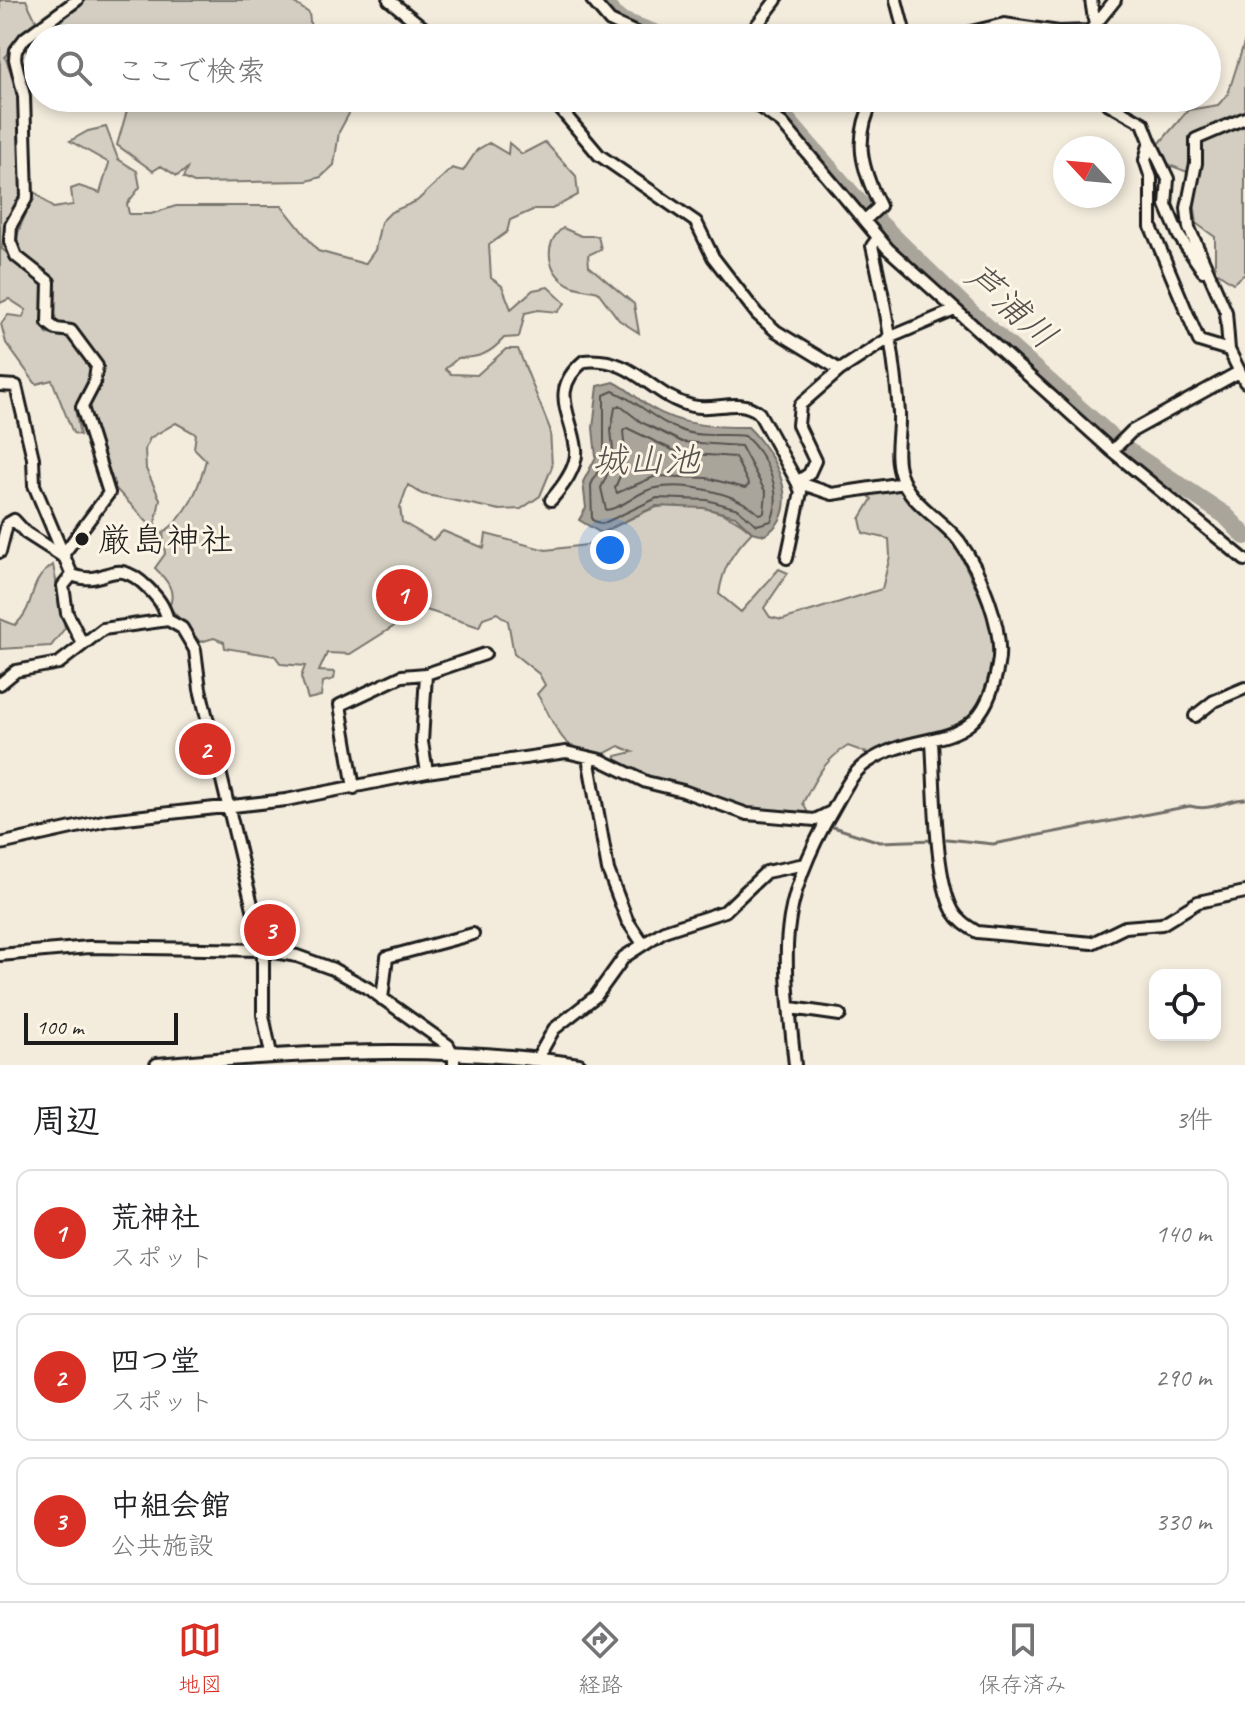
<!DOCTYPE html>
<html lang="ja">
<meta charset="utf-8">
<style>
body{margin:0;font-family:Caveat,"Klee One",sans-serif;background:#f2f2f2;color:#202124}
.controls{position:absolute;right:24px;bottom:24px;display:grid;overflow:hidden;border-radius:16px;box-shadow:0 4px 12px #0003}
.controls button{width:72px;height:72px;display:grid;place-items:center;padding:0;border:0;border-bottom:2px solid #e0e0e0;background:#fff;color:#202124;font:40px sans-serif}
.compass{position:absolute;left:1053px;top:136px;width:72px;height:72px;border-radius:50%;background:#fff;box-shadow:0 4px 12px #0003;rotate:296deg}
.scale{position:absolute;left:24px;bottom:20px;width:154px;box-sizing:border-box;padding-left:8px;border:4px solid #1c1c1c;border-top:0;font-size:22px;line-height:28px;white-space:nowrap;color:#1c1c1c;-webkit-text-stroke:6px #fcf5e5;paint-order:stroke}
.you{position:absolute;left:610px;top:550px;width:28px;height:28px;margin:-20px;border:6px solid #fff;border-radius:50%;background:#1a73e8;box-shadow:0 0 0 12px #1a73e833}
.badge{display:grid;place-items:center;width:52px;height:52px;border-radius:50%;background:#d93025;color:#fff;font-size:26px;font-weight:700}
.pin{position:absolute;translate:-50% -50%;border:4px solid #fff;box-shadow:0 2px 8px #0006}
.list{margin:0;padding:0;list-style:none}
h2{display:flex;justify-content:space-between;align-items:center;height:104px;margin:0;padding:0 32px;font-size:34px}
h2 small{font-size:26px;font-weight:400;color:#757577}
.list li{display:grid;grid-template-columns:52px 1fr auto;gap:24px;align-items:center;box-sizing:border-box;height:128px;margin:0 16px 16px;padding:0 16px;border:2px solid #e0e0e0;border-radius:16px}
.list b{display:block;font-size:30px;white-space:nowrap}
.list p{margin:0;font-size:26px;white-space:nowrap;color:#757577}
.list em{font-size:26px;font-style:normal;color:#757577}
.icon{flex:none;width:44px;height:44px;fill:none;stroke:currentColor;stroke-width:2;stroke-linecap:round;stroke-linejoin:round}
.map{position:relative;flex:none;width:1245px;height:1065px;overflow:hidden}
.search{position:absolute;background:#fff;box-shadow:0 4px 12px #0003;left:24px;right:24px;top:24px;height:88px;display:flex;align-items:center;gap:20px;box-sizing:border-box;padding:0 28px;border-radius:44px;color:#757577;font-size:30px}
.sheet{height:536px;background:#fff}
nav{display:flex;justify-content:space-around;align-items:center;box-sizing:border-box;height:112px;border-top:2px solid #e0e0e0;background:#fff;font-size:22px;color:#757577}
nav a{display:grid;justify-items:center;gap:4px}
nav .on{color:#d93025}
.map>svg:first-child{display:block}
.green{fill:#d3cec1;stroke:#78756e;stroke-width:2}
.water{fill:#aaa59b;stroke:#716e68;stroke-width:2}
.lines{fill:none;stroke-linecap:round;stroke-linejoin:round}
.shore{stroke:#55534f;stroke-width:2}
.stream{stroke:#716e68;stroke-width:3}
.river{stroke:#aaa59b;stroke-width:18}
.minor-casing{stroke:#1c1c1c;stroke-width:16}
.tertiary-casing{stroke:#1c1c1c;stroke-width:18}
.minor{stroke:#fcf5e5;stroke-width:10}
.tertiary{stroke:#fcf5e5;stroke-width:12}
.poi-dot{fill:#1c1c1c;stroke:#fcf5e5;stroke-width:3}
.labels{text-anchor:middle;stroke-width:6;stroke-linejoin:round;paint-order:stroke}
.poi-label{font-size:34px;fill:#1c1c1c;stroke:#fcf5e5;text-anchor:start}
.water-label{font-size:36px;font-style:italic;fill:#55534f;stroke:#fcf5e5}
</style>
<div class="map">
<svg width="1245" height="1065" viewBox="0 0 1245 1065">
<rect width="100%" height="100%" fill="#f3ecdd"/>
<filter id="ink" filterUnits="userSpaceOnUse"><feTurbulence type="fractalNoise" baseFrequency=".0125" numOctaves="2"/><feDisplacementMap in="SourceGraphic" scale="16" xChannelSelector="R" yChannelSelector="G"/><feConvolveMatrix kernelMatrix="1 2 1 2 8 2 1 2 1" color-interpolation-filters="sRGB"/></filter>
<g filter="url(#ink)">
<path class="green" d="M 0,0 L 26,0 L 38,25 L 5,57 L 19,93 L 23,178 L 19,198 L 5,223 L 2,249 L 43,282 L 42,322 L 47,334 L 67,337 L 86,358 L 91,375 L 75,409 L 80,435 L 73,433 L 52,380 L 36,384 L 6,343 L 1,324 L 8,315 L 23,317 L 26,310 L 9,299 L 0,303 Z
M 80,0 L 290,0 L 309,13 L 312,38 L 38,38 L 38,59 L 27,59 L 27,39 Z
M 1245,40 L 1245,113 C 1228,124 1209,125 1191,135 C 1187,148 1193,159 1190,173 L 1169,165 L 1159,144 L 1188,110 L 1218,105 L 1228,94 Z
M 125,98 L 351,98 L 351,110 L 339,132 L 334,165 L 321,177 L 307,181 L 194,183 L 183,178 L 187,169 L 177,176 L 161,166 L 153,171 L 117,145 L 128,107 Z
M 1245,126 L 1245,274 L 1233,283 L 1215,271 L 1215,237 L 1197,224 L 1193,194 L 1200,143 Z
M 106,127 L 118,159 L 137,171 L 140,187 L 127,204 L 129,214 L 151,214 L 176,206 L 282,206 L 318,251 L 365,264 L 375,250 L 381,222 L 391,212 L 417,201 L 452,168 L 463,171 L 477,150 L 489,143 L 508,154 L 509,143 L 522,154 L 545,142 L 576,176 L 578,195 L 552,209 L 535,209 L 510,220 L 507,232 L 489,245 L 491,278 L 502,286 L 511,309 L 533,290 L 548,287 L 565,303 L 558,312 L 538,310 L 525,313 L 519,337 L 504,338 C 490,354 479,358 458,358 L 445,369 L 451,374 L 477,375 L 506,349 L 518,349 L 550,429 L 552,467 L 540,496 L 521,509 L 500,510 L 422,494 L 408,485 L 400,507 L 402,522 L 433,540 L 443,531 L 484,548 L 486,534 L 546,550 L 603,543 L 601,533 C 613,528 650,508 658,507 C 692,501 728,510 752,532 C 733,552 723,566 719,594 L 741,612 L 779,569 L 788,573 L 764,608 L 770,617 L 782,620 L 882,589 L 890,556 L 889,539 L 863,533 L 860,519 L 872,499 L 865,492 L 891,487 L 910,497 L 958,550 L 988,614 L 995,645 L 982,705 L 971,719 L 894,749 L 867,753 L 848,746 C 824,760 815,779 803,803 L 809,815 L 747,811 L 615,772 L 616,756 L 633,752 L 619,746 L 598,757 C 556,747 558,727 537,694 L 545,685 L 539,674 L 514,654 L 508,621 L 497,613 L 483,618 L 479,627 L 414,606 L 403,608 L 396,625 L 350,654 L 327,653 L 319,671 L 335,672 L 334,679 L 323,682 L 321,696 L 308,699 L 301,677 L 305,666 L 281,664 L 275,656 L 225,648 L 224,642 L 214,638 L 200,642 L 169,607 C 177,591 166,579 155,568 L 165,554 L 163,533 C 189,514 198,490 206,460 L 194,448 L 196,434 L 176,423 L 150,438 L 145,449 L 146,469 L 160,499 L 155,526 L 156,554 L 149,546 L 151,526 L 116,489 L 87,408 L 99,379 L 96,356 L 76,330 L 56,325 L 51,318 L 52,280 C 3,239 14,246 35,192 L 53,208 L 73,205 L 71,189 L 79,186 L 100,193 L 109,163 L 70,141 L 88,131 Z
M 563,228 L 581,236 L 598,236 L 601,249 L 588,255 L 589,266 L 634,304 L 639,333 L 619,320 L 598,292 C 590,290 580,289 572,286 C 548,276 541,244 563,228 Z
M 53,565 L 65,628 L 51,646 L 0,649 L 0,619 L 15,625 C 38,605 25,583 53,565 Z"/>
<path class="water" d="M 614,382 C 629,389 637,399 650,407 C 681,426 713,427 748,427 C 774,452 806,509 765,535 L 752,532 L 735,516 L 704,508 L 656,506 L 601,533 L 579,520 L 586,508 L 583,482 L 596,457 L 593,428 L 598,386 Z"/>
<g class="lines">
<path class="shore" d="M 613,391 C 638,401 656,422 683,431 C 702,438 726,433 745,436 C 767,456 784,493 771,521 L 757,525 L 738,509 L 707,500 L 657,498 L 602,524 L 592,520 L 591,485 L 604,458 L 604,395 Z
M 619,405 L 641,422 L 682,442 L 741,446 L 766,493 L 764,513 L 759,514 C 736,492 682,481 651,489 C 635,494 623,508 606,510 L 601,488 L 614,459 L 611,430 L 615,408 Z
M 627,428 L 679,453 L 735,457 L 749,485 L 745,488 L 707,478 L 656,476 L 617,493 L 615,488 L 626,461 L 623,431 Z"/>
<path class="stream" d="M 830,826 L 880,842 L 936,840
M 947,839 L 993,844 L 1190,806 C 1212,812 1224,800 1245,799
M 791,862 L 802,859 L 806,851
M 620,955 L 636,943
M 534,1052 L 547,1032
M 474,1065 L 510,1063"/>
<path class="river" d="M 600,0 L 619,20 L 668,38
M 758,98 L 779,111 L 863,207 L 969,311 L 1125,449 L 1225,515 L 1245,536"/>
<g class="minor-casing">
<path id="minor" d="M 389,0 L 436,38
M 592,0 L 610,21 L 647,38
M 896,0 L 906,38
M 1091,0 L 1097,38
M 747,38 L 776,0
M 946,38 L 1004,24 L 1059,32 L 1090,31 L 1115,0
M 551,98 L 599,155 L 696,222 L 713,257 L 757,314 L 776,331 L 840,370
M 747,98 L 782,123 L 888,249 L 1112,451 L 1245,560
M 1106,98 L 1107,103 L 1143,123 L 1150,141 L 1145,160 L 1151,178 L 1151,227 L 1199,341 L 1229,350
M 1245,118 L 1196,139 L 1196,163 L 1187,208 L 1189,228 L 1226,312 L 1229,350 L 1245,382
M 1150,141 L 1168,179 L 1166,205 L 1179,236 L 1203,271
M 866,219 L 880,206 C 861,167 853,139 874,98
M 0,385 L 16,386 L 33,458 L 34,485 L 72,575 C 107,589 112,552 148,588 C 159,599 164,606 168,620
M 1112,451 L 1132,431 L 1239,372
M 797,482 L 832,494 L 904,483
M 551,500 C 562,487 578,467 576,449 C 572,414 548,391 584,361 C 635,356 650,396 692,406 C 715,412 739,396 759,413 L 797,482 L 809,474 L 815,461 L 798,425 L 800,405 L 840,370 L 891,337 L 955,310
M 0,552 L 7,524 L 14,520 L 26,533 L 62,556 L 109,493 L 82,407 L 94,384 L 97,366 L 71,331 L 56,329 L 48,323 L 49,282 L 16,256 L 10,241 L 11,225 L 27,197 L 24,96 L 15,59 L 16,50 L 25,38 L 77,0
M 787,558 L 801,492 L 797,482
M 72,575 L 63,586 L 67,613 L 82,643
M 426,674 L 422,742 L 427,772
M 0,684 L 16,671 L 59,663 L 103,629 L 168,620 L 182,628 L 195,650 L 200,689 L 263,950 L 263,1015 L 271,1054
M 1195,716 L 1214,701 L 1245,688
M 932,742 C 935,785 934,876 953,911 C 959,921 967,926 977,932 L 1092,943 L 1125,927 L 1162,924 L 1198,902 L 1245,892
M 588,757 L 608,870 L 627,920 L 643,944
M 354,788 L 340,705 L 402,676 L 426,674 L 485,654
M 0,844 L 108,820 L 286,800 L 427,772 L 566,752 L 601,760 L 646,782 L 683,791 L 747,814 L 815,820 L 831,812
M 0,955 L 89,947 L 263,950 L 297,956 L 333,969 L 369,989 L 448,1045 L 454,1056 L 454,1065
M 382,999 L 387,957 L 473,934
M 791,1008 L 840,1015
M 537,1059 L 554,1029 L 596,996 L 624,957 L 664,931 L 725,911 L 766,872 L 805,864
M 795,1065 C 791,1027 784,969 788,932 C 792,889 812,845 834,808 C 842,794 851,774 865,764 C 922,723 981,762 998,665 C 1005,630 980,570 959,541 C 942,519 907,502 900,473 C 894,454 900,432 899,413 C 895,356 885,302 872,246 L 878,238"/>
</g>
<g class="tertiary-casing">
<path id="tertiary" d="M 157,1065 C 296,1052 440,1044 579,1065"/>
</g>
<use href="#minor" class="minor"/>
<use href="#tertiary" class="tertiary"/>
</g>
</g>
<circle class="poi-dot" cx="82" cy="539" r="8"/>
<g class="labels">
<g class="poi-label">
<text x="98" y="551">厳島神社</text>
</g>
<g class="water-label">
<text transform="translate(1012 305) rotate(42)" y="13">芦浦川</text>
<text x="646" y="472">城山池</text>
</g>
</g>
</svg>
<div class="controls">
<button><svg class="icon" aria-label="locate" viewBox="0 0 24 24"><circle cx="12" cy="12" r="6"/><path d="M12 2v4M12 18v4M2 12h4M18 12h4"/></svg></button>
</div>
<svg class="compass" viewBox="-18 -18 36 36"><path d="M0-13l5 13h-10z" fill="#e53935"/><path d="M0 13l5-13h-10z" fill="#757577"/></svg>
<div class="scale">100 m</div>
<div class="you"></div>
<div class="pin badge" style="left:402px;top:595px">1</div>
<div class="pin badge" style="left:205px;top:749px">2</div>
<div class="pin badge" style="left:270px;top:930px">3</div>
<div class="search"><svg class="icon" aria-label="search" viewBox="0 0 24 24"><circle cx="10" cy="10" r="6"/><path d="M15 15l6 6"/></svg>ここで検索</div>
</div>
<section class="sheet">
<h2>周辺<small>3件</small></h2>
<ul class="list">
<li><span class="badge">1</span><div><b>荒神社</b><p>スポット</p></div><em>140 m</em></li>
<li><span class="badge">2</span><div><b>四つ堂</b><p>スポット</p></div><em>290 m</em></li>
<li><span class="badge">3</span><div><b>中組会館</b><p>公共施設</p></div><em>330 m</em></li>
</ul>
</section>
<nav>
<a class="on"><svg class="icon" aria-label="map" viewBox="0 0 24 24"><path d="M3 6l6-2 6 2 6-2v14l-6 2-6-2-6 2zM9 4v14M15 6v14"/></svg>地図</a>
<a><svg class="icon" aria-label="directions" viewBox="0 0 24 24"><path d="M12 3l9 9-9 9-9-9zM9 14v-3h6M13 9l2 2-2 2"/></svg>経路</a>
<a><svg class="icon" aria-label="saved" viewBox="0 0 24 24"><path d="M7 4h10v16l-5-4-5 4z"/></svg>保存済み</a>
</nav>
